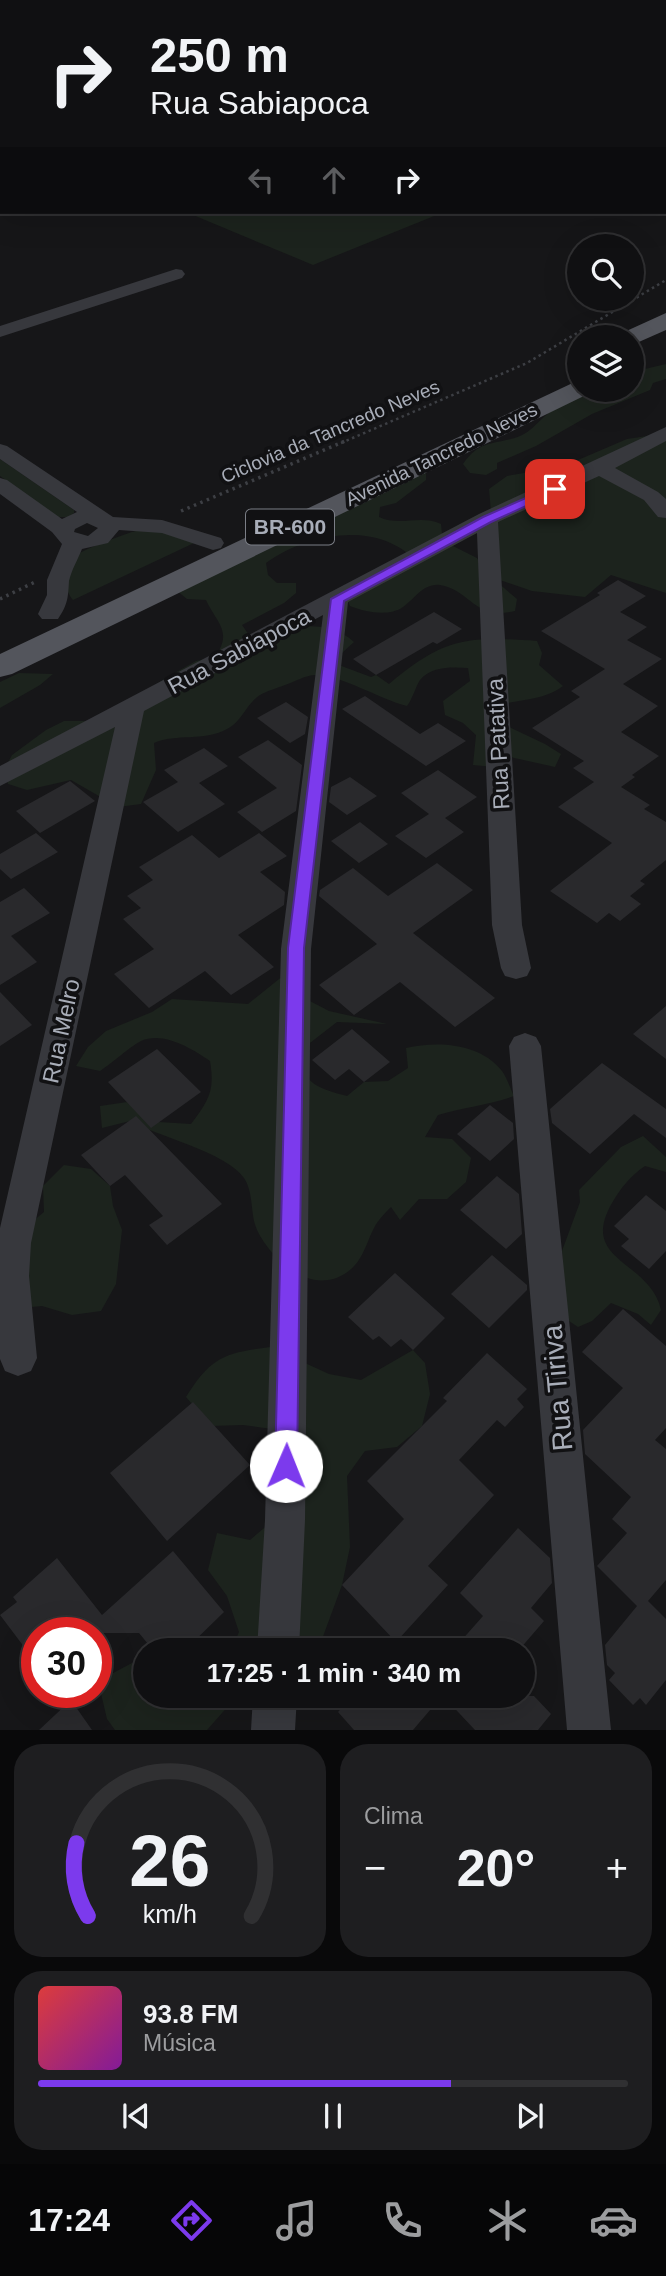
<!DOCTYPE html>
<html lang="pt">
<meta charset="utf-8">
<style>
:root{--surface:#101012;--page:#1e1e20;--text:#f1f3f6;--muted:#9c9d9f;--line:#303032;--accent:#7c3aed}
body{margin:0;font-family:Helvetica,sans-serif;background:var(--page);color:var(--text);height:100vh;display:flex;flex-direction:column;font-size:26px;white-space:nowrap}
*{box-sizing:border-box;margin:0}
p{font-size:23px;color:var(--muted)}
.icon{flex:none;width:38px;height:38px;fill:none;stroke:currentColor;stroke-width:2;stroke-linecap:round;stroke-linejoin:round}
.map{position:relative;height:1730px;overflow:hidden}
.drawer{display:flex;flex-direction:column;gap:14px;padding:14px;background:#09090a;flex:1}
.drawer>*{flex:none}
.hud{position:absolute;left:0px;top:0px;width:667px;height:214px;box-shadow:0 7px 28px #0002,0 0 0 2px var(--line);background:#101012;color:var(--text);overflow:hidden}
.fabs{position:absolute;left:567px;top:234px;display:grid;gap:14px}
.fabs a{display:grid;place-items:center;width:77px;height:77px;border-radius:50%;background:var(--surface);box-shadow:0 7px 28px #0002,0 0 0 2px var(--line);font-size:35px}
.speed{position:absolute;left:21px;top:1617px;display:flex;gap:14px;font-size:35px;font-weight:700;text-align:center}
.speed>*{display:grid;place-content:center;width:91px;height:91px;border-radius:50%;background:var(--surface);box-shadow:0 7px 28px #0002,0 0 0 2px var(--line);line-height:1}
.speed .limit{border:10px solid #d22;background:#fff;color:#111}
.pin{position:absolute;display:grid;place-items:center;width:60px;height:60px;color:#fff;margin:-30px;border-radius:14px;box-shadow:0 4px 10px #0006}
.me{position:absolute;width:77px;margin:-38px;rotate:1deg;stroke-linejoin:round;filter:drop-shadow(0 0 5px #0008)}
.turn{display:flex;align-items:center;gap:24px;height:147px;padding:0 35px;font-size:32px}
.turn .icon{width:91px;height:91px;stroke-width:2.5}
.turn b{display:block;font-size:49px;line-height:60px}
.lanes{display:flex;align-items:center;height:66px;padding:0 35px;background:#0003;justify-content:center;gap:35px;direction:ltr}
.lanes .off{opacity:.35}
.big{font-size:52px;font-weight:800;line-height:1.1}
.drawer .card{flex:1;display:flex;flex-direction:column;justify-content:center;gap:10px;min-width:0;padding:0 24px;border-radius:28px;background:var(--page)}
.drawer .dial{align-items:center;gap:0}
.dial svg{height:182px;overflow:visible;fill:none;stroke:var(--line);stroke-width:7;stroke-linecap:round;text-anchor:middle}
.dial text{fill:var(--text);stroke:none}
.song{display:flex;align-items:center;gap:21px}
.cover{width:84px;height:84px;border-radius:10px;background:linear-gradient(135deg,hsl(0 70% 55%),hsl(290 70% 35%))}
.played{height:7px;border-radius:4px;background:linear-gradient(90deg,var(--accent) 70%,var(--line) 70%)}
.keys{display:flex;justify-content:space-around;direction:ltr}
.heat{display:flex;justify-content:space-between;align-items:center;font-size:38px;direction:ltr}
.drawer .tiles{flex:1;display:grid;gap:14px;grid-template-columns:1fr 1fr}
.card:last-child{grid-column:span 2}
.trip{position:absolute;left:133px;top:1638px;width:402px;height:70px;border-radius:35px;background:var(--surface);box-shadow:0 7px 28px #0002,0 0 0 2px var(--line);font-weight:800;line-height:70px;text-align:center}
.tab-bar{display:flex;height:112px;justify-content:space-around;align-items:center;background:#060607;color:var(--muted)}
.tab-bar .icon{width:49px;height:49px}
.tab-bar .current{color:var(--accent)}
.tab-bar b{font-size:32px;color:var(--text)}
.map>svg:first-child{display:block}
.green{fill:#1c231d}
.building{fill:#29292c}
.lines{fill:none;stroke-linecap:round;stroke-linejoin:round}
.path-far1{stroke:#3d3f44;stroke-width:2.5;stroke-dasharray:2.5 3.5;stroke-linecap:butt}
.path{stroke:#3d3f44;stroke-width:3.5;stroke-dasharray:2.5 4.5;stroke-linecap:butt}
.minor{fill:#37383d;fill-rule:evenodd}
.primary{fill:#53555c;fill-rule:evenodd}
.route{fill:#7c3aed;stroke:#51269a;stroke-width:2}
.labels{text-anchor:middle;stroke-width:7;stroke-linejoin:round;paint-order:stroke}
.far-street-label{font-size:19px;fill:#a8adb8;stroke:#111113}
.shield{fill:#111113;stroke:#7b7e86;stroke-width:2}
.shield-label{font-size:21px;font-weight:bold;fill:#a8adb8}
.street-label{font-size:23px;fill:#a8adb8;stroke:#111113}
.near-street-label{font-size:28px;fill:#a8adb8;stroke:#111113}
</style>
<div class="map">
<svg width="666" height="1730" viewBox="0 0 666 1730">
<rect width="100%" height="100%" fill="#161618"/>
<!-- green -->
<path class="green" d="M186,212H444L313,265Z
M666,364V379L653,383L650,390L592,414L536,446L497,463V469L486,475L470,473L463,464C481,438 495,446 520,436C530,432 537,423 545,416C575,391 595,390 632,390V372Z
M654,435H666V593L611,575L585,597L532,591L497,579L489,489L507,476L564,466L627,439Z
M0,459L74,510V513L68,517H58L0,476Z
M426,471V480L396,503L380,507L379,517C400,527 420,514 441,524L442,534L449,544L477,558L491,577L517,599L515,611C474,621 471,590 440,585C423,583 415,599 403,607C389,617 365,612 350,606L345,595L416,561C377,520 308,533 266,563L268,575L277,583H296V593L284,603L242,625L249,635C286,630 324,615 354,642L342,653L336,664L371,677L376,675L389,684C444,638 466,636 537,641L542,653L539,665L563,686C542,702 518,698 495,707L494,720L545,744L561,754L555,767L510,757L495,767L473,765L476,735L463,723L445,715L443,701L470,681L468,668C453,667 431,666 420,680C415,688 413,698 407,706C379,699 342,675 315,675C306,675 294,682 285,685C277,688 267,691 260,695C245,705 243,721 227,729C203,742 177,733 154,743L156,770L141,804L118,807L71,780L27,790L8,784L4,770L12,755L46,730L64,721H105L164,679L196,661L215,657C233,631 217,624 206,600L187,599L176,590Z
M136,531H160L194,543L73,600C62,588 64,565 78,554C83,550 129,532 136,531Z
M19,673L53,674L40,685L0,708V682Z
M284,975L308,1000L329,1011L387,1024L337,1022L297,1053C304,1084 317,1088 347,1096L364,1082L388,1081L408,1068L406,1048C438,1041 480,1043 502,1071C507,1078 510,1088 514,1096C489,1105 464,1107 438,1115L425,1137L452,1139L471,1158L466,1182L447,1199H419L400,1220L391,1207C385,1213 378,1220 374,1228C366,1243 363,1262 346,1273C311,1296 272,1261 257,1230C250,1214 254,1193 244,1178C226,1152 159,1137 130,1121L102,1128L100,1106L127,1102L159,1122L191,1124C209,1100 215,1091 210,1061C192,1049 164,1031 141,1041C132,1045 111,1064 100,1071L76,1066L88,1047L106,1031L152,1012L172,999L248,1004Z
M643,1136L666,1157V1172L645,1166C630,1176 621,1188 612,1203C578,1262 650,1260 661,1310L651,1325L638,1314L611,1303L592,1321L578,1327L566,1319L562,1251L580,1202L579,1190L621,1147Z
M64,1165L91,1169L110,1186L113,1206L122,1230L116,1284L101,1311L72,1315L42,1306L9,1309L21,1231L44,1212L43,1186Z
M270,1347L329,1374L361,1380L413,1350L425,1363L430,1394L422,1426L397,1447L365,1451L347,1476L350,1547L342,1585L318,1650H231L239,1632L227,1596L208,1570L217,1533L250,1540L276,1518L272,1429L243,1425L211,1426L186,1397C211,1357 224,1353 270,1347Z
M132,1663L145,1665V1696H237L207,1730H115L107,1719L98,1681Z"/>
<!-- building -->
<path class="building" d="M618,580L646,596L620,612L647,627L627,640L662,659L623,684L658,706L621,732L659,756L632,775L635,777L621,787L650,805L644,809L666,822V860L640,881L645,884L630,896L641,904L620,921L609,913L597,923L550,891L612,843L558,807L594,782L573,768L584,761L532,728L580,697L571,691L605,669L541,631L600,595L597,593Z
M434,612L462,629L437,644L433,642L376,675L353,659Z
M365,696L420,734L438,723L466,741L426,766L342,709Z
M286,702L308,717L305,734L290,743L257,718Z
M268,740L302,765L296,811L262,832L237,812L277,788L238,757Z
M204,748L228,766L199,783L225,804L178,832L143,802L178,782L164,770Z
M438,770L477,797L445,818L464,832L426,858L395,836L429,814L401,793Z
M350,777L377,796L347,815L329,802L331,787Z
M70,781L95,801L40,833L16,811Z
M360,822L388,844L359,863L331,841Z
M36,833L58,852L11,879L0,869V854Z
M259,833L287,856L260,872L285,892L284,905L238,935L274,967L231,995L205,971L149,1008L114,974L154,949L123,919L141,908L127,896L153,880L139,867L192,835L219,858Z
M437,863L473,890L413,933L495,998L455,1027L400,982L354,1015L319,985L377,944L319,896L320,890L353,868L388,896Z
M24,888L50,913L11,936L37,962L0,985V902Z
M0,992L32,1025L0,1046Z
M666,1006V1059L633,1034Z
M352,1029L390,1062L364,1082L349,1069L335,1080L312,1060Z
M157,1049L201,1092L151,1128L108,1082Z
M602,1063L666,1109V1138L634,1114L590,1154L552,1123L550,1109Z
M490,1105L513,1123L514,1139L490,1161L457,1134Z
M136,1116L222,1204L167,1245L149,1225L163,1216L125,1175L110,1186L81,1155Z
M497,1176L519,1194L522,1234L506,1249L460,1210Z
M646,1195L666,1211V1251L649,1269L621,1246L629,1239L614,1226Z
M492,1255L527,1285V1290L489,1328L451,1294Z
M395,1273L445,1318L413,1350L401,1339L391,1347L379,1336L373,1340L348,1317Z
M623,1309L666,1346V1428L655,1440L666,1449V1580L648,1601L666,1619V1680L646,1705L640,1698L633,1705L609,1680L615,1673L607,1665L605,1645L637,1606L597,1566L627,1533L612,1519L631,1497L585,1454L583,1430L623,1388L582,1352Z
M487,1353L527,1389L517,1399L524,1407L505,1427L497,1420L459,1460L494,1495L428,1566L448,1585L396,1642L342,1585L404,1519L367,1481L447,1401L443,1398Z
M193,1402L250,1465L167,1541L110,1473Z
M518,1528L550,1558L552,1583L531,1608L544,1621L519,1650H453L483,1616L460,1593Z
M173,1551L224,1612L185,1650H153L139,1633H37V1664L0,1615L17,1602L13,1597L57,1558L102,1615Z
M353,1696H442L413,1730H354L338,1712Z
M443,1696H534L551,1714L538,1730H475Z
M71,1700L92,1730H39Z"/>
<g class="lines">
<!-- path-far1 -->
<path class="path-far1" d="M341,443L527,363L666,280"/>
<!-- path -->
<path class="path" d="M181,511L345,441
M0,599L35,582"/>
<!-- minor -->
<path class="minor" d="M175,0H187L174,2Z
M398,0H413L397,2Z
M0,52H2V60H0Z
M176,269L182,270L185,274L182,278L0,337V326Z
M666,427V441L615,468L658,492L666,499V518L658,517L644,500L599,476L498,522L522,925L531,968L527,976L516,979L505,976L501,968L492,925L477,533L348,602L311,949L305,1520L299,1650H257L265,1520L281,949L323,615L144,711L31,1243L29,1276L37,1358L31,1371L18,1376L5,1371L0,1359V1228L115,727L0,786V766L479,514Z
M0,444L7,446L113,517L162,520L221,538L224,543L221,548L213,550L162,533L119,530L108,543L82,549C78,559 71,571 69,581C68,598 68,604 58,619H42L38,614L47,595V580L62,544L52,532L0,494V478L7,480L62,519L77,512L0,459ZM87,523L98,528L88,536L74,532L75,529Z
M525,1033L536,1037L541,1046L611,1730H567L509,1046L514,1037Z
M253,1696H297L295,1730H251Z"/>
<!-- primary -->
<path class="primary" d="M666,313V330L632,345V338H619L622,333Z
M579,380V390H591L588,394L12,674L0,677V654Z"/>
</g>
<!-- route -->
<path class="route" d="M555,485L559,486V491L491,522L344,601L304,948L297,1466L294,1474L286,1477L278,1474L275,1466L288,948L331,599L483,517Z"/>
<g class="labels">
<!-- far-street labels -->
<g class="far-street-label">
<text transform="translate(330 431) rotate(-23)" y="7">Ciclovia da Tancredo Neves</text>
<text transform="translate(441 454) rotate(-26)" y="7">Avenida Tancredo Neves</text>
</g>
<!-- shield labels -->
<rect class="shield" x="246" y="509.5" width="88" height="35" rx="5"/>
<g class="shield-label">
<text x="290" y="534">BR-600</text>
</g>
<!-- street labels -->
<g class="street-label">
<text transform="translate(239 651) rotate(-28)" y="8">Rua Sabiapoca</text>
<text transform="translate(498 744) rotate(-93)" y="8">Rua Patativa</text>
<text transform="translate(61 1031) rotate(-78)" y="8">Rua Melro</text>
</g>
<!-- near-street labels -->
<g class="near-street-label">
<text transform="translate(557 1388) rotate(-95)" y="10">Rua Tiriva</text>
</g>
</g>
</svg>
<div class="fabs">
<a><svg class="icon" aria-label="search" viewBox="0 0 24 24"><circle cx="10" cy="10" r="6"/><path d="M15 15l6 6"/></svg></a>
<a><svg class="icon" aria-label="layers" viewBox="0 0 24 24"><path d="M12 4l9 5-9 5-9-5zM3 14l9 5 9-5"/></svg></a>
</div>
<div class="speed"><div class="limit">30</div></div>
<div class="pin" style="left:555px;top:489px;background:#d93025"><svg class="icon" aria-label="arrive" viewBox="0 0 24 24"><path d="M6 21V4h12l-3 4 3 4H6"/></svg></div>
<svg class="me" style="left:286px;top:1466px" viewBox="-20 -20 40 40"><circle r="19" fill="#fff"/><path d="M0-13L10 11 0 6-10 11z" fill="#7c3aed"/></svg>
<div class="trip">17:25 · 1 min · 340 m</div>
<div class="hud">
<div class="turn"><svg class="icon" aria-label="right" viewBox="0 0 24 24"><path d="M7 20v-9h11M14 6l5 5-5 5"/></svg><div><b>250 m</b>Rua Sabiapoca</div></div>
<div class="lanes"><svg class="icon off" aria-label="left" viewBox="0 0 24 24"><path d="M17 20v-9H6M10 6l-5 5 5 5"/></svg><svg class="icon off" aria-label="ahead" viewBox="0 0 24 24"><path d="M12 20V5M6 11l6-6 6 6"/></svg><svg class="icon" aria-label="right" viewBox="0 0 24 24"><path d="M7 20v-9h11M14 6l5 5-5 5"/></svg></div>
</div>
</div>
<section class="drawer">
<div class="tiles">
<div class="card dial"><svg viewBox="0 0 100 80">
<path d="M14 69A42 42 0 1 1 86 69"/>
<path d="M14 69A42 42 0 0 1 9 37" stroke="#7c3aed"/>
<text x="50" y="56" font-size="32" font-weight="700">26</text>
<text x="50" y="72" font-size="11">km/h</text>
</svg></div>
<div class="card"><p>Clima</p>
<div class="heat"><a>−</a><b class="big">20°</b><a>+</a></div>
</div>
<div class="card">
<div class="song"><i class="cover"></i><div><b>93.8 FM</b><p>Música</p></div></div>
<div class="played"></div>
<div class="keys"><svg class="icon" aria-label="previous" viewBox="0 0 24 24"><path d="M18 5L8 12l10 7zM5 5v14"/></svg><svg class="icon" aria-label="pause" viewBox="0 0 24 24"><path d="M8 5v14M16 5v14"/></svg><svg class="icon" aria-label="next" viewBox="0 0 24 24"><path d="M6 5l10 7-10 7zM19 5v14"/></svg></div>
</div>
</div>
</section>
<nav class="tab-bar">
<b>17:24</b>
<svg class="icon current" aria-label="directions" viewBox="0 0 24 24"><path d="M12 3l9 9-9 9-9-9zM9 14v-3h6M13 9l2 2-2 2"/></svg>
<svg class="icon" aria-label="music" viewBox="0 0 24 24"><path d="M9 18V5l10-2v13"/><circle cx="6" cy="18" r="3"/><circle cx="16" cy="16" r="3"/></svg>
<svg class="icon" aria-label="phone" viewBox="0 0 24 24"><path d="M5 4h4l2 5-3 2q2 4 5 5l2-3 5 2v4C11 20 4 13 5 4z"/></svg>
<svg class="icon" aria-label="climate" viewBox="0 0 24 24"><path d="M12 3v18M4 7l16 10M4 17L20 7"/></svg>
<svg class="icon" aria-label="car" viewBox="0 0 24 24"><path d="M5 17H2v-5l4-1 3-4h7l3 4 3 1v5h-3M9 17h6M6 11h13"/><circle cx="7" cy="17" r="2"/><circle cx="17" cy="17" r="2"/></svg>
</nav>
